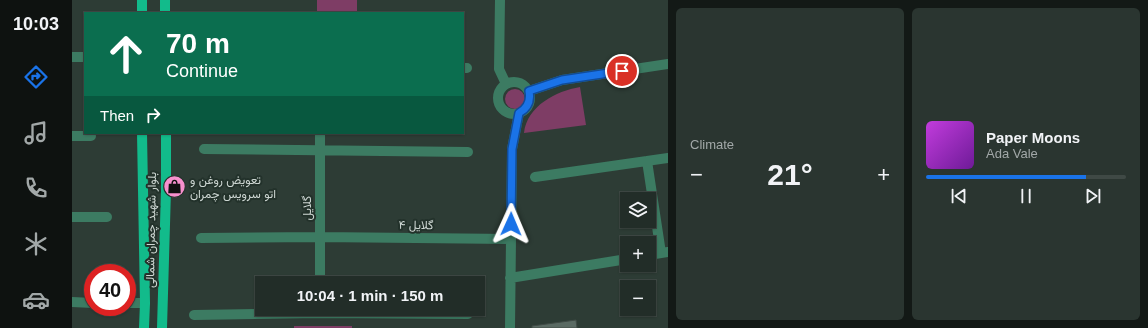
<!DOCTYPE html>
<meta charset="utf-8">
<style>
:root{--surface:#222d28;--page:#2a3530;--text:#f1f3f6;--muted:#a2a8a8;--line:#3f4945;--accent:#1a73e8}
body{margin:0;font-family:Arial,Vazirmatn,sans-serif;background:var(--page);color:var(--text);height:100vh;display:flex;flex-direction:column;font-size:15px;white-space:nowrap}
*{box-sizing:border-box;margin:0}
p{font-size:13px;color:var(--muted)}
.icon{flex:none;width:22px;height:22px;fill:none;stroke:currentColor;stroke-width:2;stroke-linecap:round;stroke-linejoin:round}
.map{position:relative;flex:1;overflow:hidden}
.side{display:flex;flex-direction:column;gap:8px;padding:8px;background:#131916;width:480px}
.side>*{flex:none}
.banner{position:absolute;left:12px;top:12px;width:380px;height:122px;border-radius:0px;box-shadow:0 1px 3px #0004,0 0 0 1px var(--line);background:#0b6e4f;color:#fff;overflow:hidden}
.tools{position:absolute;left:548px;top:192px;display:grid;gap:8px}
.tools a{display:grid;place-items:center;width:36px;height:36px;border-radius:0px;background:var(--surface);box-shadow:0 1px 3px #0004,0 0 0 1px var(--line);font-size:20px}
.speed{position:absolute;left:12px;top:264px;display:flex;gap:8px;font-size:20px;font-weight:700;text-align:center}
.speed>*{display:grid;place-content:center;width:52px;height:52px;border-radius:50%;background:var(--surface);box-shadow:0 1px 3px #0004,0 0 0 1px var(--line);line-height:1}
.speed .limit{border:6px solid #d22;background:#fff;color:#111}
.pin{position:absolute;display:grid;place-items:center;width:34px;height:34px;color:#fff;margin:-17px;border:2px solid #fff;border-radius:50%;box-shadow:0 1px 4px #0007}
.me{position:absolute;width:44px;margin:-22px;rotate:1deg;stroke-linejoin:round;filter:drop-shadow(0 0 3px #0008)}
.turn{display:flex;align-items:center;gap:14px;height:84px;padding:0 16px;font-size:18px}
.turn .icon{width:52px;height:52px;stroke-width:2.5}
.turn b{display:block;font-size:28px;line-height:34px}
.then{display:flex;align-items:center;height:38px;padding:0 16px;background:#0003;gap:8px;font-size:15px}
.big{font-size:30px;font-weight:600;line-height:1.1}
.side .card{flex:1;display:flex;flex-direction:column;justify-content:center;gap:6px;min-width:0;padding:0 14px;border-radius:6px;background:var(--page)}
.song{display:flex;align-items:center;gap:12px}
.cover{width:48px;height:48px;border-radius:6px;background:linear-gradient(135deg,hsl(290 70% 55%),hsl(280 70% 35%))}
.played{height:4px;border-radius:2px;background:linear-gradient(90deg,var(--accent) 80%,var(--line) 80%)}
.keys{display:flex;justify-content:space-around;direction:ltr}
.heat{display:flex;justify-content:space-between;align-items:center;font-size:22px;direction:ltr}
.side .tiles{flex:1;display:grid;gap:8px;grid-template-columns:repeat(2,1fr)}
.trip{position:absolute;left:183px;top:276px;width:230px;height:40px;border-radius:0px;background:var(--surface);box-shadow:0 1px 3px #0004,0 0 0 1px var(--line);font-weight:600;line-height:40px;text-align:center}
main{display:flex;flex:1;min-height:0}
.tab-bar{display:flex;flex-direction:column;width:72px;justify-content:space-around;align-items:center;background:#0e1210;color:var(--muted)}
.tab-bar .icon{width:28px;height:28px}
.tab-bar .on{color:var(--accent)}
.tab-bar b{font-size:18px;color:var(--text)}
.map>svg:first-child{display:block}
.green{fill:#7e3d65}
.building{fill:#5a6a63;stroke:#3f4a45}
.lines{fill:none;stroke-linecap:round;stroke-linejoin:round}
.minor{stroke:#3c7b62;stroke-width:10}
.major{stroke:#12bb8b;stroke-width:10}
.route-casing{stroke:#114b97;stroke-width:10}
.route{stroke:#1a73e8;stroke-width:7}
.labels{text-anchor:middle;stroke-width:4;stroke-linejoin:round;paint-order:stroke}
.poi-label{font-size:12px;fill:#ced7d3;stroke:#23322b;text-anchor:start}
.street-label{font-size:12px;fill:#ced7d3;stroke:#23322b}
</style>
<main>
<nav class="tab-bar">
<b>10:03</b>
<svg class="icon on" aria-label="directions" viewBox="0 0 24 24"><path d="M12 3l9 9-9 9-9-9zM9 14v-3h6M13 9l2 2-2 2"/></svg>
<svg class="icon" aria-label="music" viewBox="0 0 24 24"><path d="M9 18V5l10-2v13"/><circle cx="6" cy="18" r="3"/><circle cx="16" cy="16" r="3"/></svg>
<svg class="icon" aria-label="phone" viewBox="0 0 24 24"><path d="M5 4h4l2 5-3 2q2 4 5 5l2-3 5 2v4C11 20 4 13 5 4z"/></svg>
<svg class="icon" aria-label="climate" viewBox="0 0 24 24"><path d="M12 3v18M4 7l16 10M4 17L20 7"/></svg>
<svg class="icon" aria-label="car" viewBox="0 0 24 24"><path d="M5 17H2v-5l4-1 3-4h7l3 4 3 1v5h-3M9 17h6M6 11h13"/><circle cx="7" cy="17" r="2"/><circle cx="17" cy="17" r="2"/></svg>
</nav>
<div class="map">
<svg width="596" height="328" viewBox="0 0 596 328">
<rect width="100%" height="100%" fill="#2d3c35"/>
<!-- green -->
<path class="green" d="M245,0H285V13H245Z
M508,87L514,125L452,133C455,106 484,91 508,87Z
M433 99a10 10 0 1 1 20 0a10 10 0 1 1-20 0Z
M222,326H280V328H222Z"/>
<!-- building -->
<path class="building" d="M504,320L505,328H460V326Z"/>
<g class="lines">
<!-- minor -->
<path class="minor" d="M428,0L427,69L434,84
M0,57H13
M391,68H395
M426 98a16 16 0 1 1 32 0a16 16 0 1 1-32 0Z
M457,91L490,80L596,64
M0,136H19
M132,149L396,152
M575,161L589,253
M463,177L596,158
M0,217H35
M129,238L248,237L439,239
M577,255L596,252
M438,278L555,259
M248,283V133
M0,302L21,303
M55,303H73
M122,315L247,313L396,314
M438,328L440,149L447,113"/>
<!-- major -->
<path class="major" d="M70,0V13
M93,0V13
M70,133L73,303L72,328
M90,328L94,190V133"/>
</g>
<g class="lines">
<defs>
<path id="route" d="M439,224L440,149L447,113C456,108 459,101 457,91L490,80L550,71"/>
</defs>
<!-- route casing -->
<use href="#route" class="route-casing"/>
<!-- route -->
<use href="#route" class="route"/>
</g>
<!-- icons -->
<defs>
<symbol id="shop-disc" viewBox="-11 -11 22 22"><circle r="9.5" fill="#f790cd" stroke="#23322b"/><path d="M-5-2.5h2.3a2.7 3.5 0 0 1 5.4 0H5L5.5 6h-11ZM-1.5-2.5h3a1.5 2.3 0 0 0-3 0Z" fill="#111"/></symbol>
</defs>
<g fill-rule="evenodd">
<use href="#shop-disc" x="90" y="174" width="25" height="25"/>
</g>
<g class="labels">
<!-- poi labels -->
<g class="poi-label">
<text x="118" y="184">تعویض روغن و<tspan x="118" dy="14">اتو سرویس چمران</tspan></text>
</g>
<!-- street labels -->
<g class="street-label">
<text transform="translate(235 208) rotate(-90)" y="4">گلایل</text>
<text transform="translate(344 225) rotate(1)" y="4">گلایل ۴</text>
<text transform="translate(79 230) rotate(-89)" y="4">بلوار شهید چمران شمالی</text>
</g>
</g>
</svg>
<div class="tools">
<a><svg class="icon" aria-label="layers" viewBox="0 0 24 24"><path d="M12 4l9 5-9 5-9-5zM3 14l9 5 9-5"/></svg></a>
<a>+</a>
<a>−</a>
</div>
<div class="speed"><div class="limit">40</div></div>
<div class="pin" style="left:550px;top:71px;background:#d93025"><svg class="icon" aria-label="arrive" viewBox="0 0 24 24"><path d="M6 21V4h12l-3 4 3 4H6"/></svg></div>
<svg class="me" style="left:439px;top:224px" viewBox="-20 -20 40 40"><path d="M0-17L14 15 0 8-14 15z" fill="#1a73e8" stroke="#fff" stroke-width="4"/></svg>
<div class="trip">10:04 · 1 min · 150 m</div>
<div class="banner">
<div class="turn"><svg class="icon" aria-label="ahead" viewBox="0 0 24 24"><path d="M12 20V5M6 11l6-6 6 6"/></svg><div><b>70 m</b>Continue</div></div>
<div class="then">Then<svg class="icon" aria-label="right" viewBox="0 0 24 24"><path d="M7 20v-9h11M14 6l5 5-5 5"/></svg></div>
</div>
</div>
<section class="side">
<div class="tiles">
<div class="card"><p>Climate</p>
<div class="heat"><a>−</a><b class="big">21°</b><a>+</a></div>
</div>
<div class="card">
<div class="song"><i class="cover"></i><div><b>Paper Moons</b><p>Ada Vale</p></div></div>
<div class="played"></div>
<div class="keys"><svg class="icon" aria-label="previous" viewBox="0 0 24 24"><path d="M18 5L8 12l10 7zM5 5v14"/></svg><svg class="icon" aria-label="pause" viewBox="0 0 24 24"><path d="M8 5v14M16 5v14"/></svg><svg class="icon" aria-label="next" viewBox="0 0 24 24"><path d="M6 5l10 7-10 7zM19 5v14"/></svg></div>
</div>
</div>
</section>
</main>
